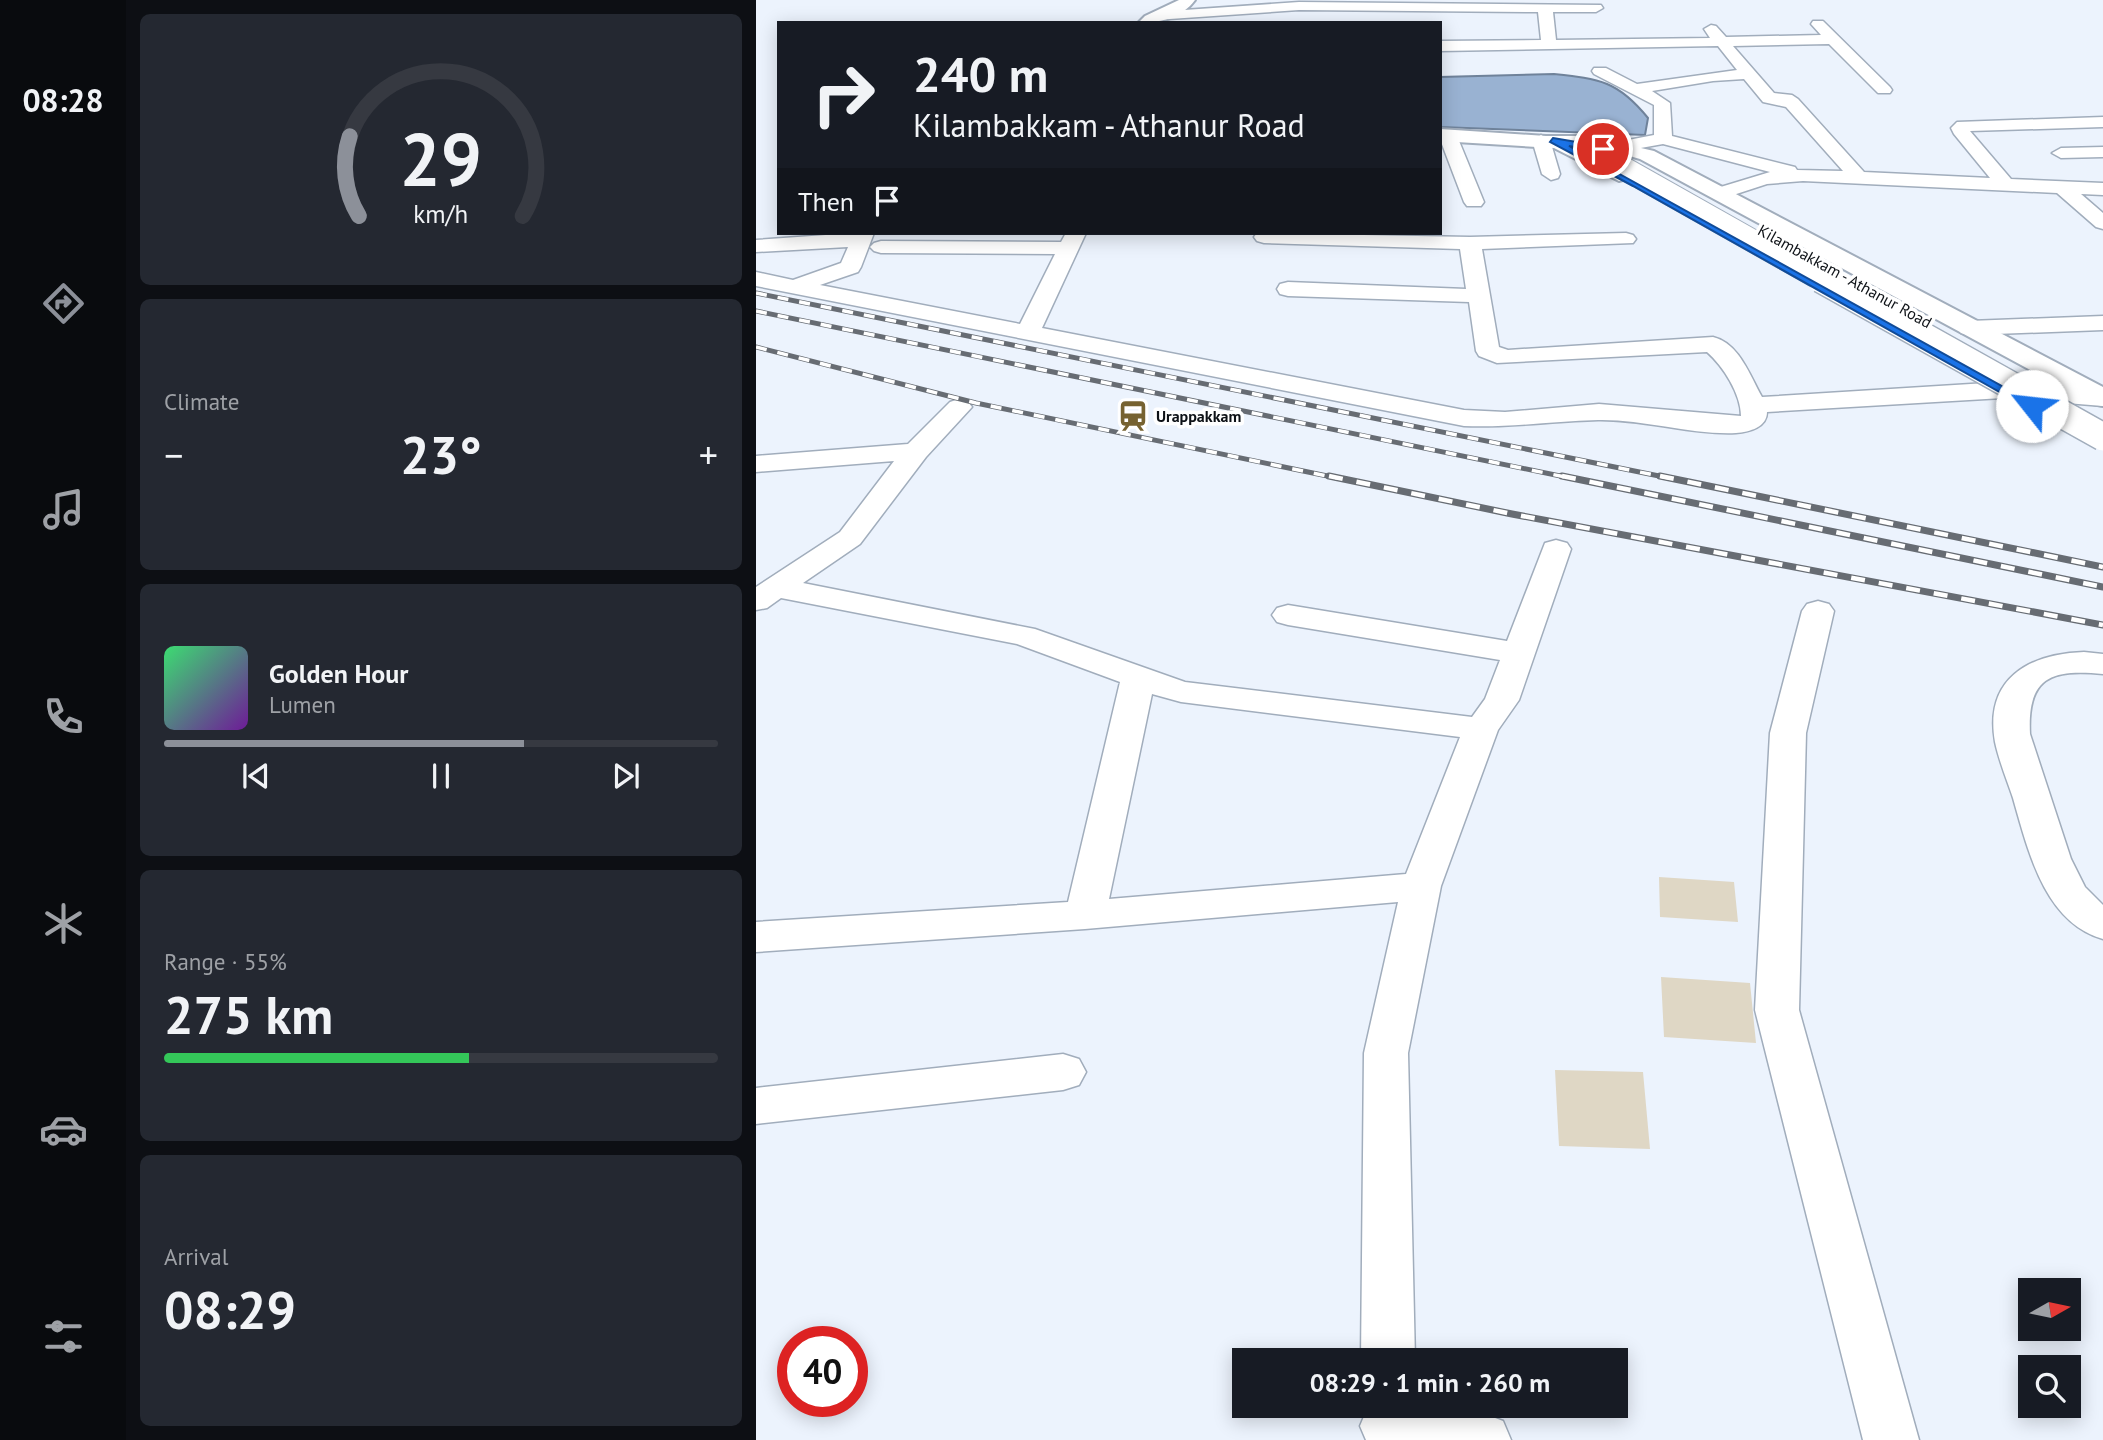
<!DOCTYPE html>
<meta charset="utf-8">
<style>
:root{--surface:#171b24;--page:#242831;--text:#f1f3f6;--muted:#9ea1a6;--line:#363941;--accent:#8c9099}
body{margin:0;font-family:"PT Sans",sans-serif;background:var(--page);color:var(--text);height:100vh;display:flex;flex-direction:column;font-size:26px;white-space:nowrap}
*{box-sizing:border-box;margin:0}
p{font-size:23px;color:var(--muted)}
.icon{flex:none;width:38px;height:38px;fill:none;stroke:currentColor;stroke-width:2;stroke-linecap:round;stroke-linejoin:round}
.map{position:relative;flex:1;overflow:hidden}
.sheet{display:flex;flex-direction:column;gap:14px;padding:14px;background:#0d0f14;width:630px}
.sheet>*{flex:none}
.hud{position:absolute;left:21px;top:21px;width:665px;height:214px;border-radius:0px;box-shadow:0 4px 18px #0003;background:#171b24;color:var(--text);overflow:hidden}
.needle{width:46px;rotate:81deg}
.buttons{position:absolute;left:1262px;top:1278px;display:grid;gap:14px}
.buttons a{display:grid;place-items:center;width:63px;height:63px;border-radius:0px;background:var(--surface);box-shadow:0 4px 18px #0003;font-size:35px}
.speed{position:absolute;left:21px;top:1326px;display:flex;gap:14px;font-size:35px;font-weight:700;text-align:center}
.speed>*{display:grid;place-content:center;width:91px;height:91px;border-radius:50%;background:var(--surface);box-shadow:0 4px 18px #0003;line-height:1}
.speed .limit{border:10px solid #d22;background:#fff;color:#111}
.pin{position:absolute;display:grid;place-items:center;width:60px;height:60px;color:#fff;margin:-30px;border:4px solid #fff;border-radius:50%;box-shadow:0 2px 7px #0007}
.me{position:absolute;width:77px;margin:-38px;rotate:299deg;stroke-linejoin:round;filter:drop-shadow(0 0 5px #0008)}
.turn{display:flex;align-items:center;gap:24px;height:147px;padding:0 21px;font-size:32px}
.turn .icon{width:91px;height:91px;stroke-width:2.5}
.turn b{display:block;font-size:49px;line-height:60px}
.then{display:flex;align-items:center;height:66px;padding:0 21px;background:#0003;gap:14px;font-size:26px}
.big{font-size:52px;font-weight:700;line-height:1.1}
.sheet .tile{flex:1;display:flex;flex-direction:column;justify-content:center;gap:10px;min-width:0;padding:0 24px;border-radius:10px;background:var(--page)}
.sheet .dial{align-items:center;gap:0}
.dial svg{height:182px;overflow:visible;fill:none;stroke:var(--line);stroke-width:7;stroke-linecap:round;text-anchor:middle}
.dial text{fill:var(--text);stroke:none}
.song{display:flex;align-items:center;gap:21px}
.cover{width:84px;height:84px;border-radius:10px;background:linear-gradient(135deg,hsl(140 70% 55%),hsl(280 70% 35%))}
.played{height:7px;border-radius:4px;background:linear-gradient(90deg,var(--accent) 65%,var(--line) 65%)}
.keys{display:flex;justify-content:space-around;direction:ltr}
.heat{display:flex;justify-content:space-between;align-items:center;font-size:38px;direction:ltr}
.charge{height:10px;border-radius:5px;background:linear-gradient(90deg,#34c759 55%,var(--line) 0)}
.trip{position:absolute;left:476px;top:1348px;width:396px;height:70px;border-radius:0px;background:var(--surface);box-shadow:0 4px 18px #0003;font-weight:700;line-height:70px;text-align:center}
main{display:flex;flex:1;min-height:0}
.dock{display:flex;flex-direction:column;width:126px;justify-content:space-around;align-items:center;background:#090b0e;color:var(--muted)}
.dock .icon{width:49px;height:49px}
.dock .current{color:var(--accent)}
.dock b{font-size:32px;color:var(--text)}
.map>svg:first-child{display:block}
.water{fill:#99b2d2;stroke:#6f829a;stroke-width:2}
.building{fill:#dfd7c5}
.lines{fill:none;stroke-linecap:round;stroke-linejoin:round}
.street-casing{stroke:#a1adbc;stroke-width:3}
.secondary-casing{stroke:#a1adbc;stroke-width:4}
.street{fill:#fff;fill-rule:evenodd}
.secondary{fill:#fff;fill-rule:evenodd}
.rail-far1-casing{stroke:#676c73;stroke-width:5}
.rail-casing{stroke:#676c73;stroke-width:7}
.rail-far1{stroke:#fff;stroke-width:3.5;stroke-dasharray:11;stroke-linecap:butt}
.rail{stroke:#fff;stroke-width:4.5;stroke-dasharray:14;stroke-linecap:butt}
.secondary-bridge-far1-casing{stroke:#a1adbc;stroke-width:24;stroke-linecap:butt}
.secondary-bridge-casing{stroke:#a1adbc;stroke-width:30;stroke-linecap:butt}
.secondary-bridge-far1{stroke:#fff;stroke-width:22}
.secondary-bridge{stroke:#fff;stroke-width:27}
.route{fill:#1a73e8;stroke:#114b97;stroke-width:2}
.labels{text-anchor:middle;stroke-width:7;stroke-linejoin:round;paint-order:stroke}
.far-street-label{font-size:16px;fill:#0e1217;stroke:#fff}
.far-poi-label{font-size:16px;font-weight:bold;fill:#0e1217;stroke:#fff;text-anchor:start}
</style>
<main>
<nav class="dock">
<b>08:28</b>
<svg class="icon current" aria-label="directions" viewBox="0 0 24 24"><path d="M12 3l9 9-9 9-9-9zM9 14v-3h6M13 9l2 2-2 2"/></svg>
<svg class="icon" aria-label="music" viewBox="0 0 24 24"><path d="M9 18V5l10-2v13"/><circle cx="6" cy="18" r="3"/><circle cx="16" cy="16" r="3"/></svg>
<svg class="icon" aria-label="phone" viewBox="0 0 24 24"><path d="M5 4h4l2 5-3 2q2 4 5 5l2-3 5 2v4C11 20 4 13 5 4z"/></svg>
<svg class="icon" aria-label="climate" viewBox="0 0 24 24"><path d="M12 3v18M4 7l16 10M4 17L20 7"/></svg>
<svg class="icon" aria-label="car" viewBox="0 0 24 24"><path d="M5 17H2v-5l4-1 3-4h7l3 4 3 1v5h-3M9 17h6M6 11h13"/><circle cx="7" cy="17" r="2"/><circle cx="17" cy="17" r="2"/></svg>
<svg class="icon" aria-label="filters" viewBox="0 0 24 24"><path d="M4 7h16M4 17h16"/><circle cx="9" cy="7" r="2"/><circle cx="15" cy="17" r="2"/></svg>
</nav>
<section class="sheet">
<div class="tile dial"><svg viewBox="0 0 100 80">
<path d="M14 69A42 42 0 1 1 86 69"/>
<path d="M14 69A42 42 0 0 1 10 34" stroke="#8c9099"/>
<text x="50" y="56" font-size="32" font-weight="700">29</text>
<text x="50" y="72" font-size="11">km/h</text>
</svg></div>
<div class="tile"><p>Climate</p>
<div class="heat"><a>−</a><b class="big">23°</b><a>+</a></div>
</div>
<div class="tile">
<div class="song"><i class="cover"></i><div><b>Golden Hour</b><p>Lumen</p></div></div>
<div class="played"></div>
<div class="keys"><svg class="icon" aria-label="previous" viewBox="0 0 24 24"><path d="M18 5L8 12l10 7zM5 5v14"/></svg><svg class="icon" aria-label="pause" viewBox="0 0 24 24"><path d="M8 5v14M16 5v14"/></svg><svg class="icon" aria-label="next" viewBox="0 0 24 24"><path d="M6 5l10 7-10 7zM19 5v14"/></svg></div>
</div>
<div class="tile"><p>Range · 55%</p><b class="big">275 km</b><div class="charge"></div></div>
<div class="tile"><p>Arrival</p><b class="big">08:29</b></div>
</section>
<div class="map">
<svg width="1347" height="1440" viewBox="0 0 1347 1440">
<rect width="100%" height="100%" fill="#ecf3fd"/>
<!-- water -->
<path class="water" d="M798,74C844,79 862,81 892,118L889,135L684,127V77Z"/>
<!-- building -->
<path class="building" d="M903,877L978,882L982,922L904,917Z
M905,977L994,983L1000,1043L908,1037Z
M799,1070L887,1072L894,1149L803,1146Z"/>
<g class="lines">
<defs>
<path id="street" d="M543,2L845,5L847,8L840,12H797L800,40L954,38L948,29L955,25L960,26L970,37L1065,35L1055,24L1057,21H1067L1134,87L1136,90L1134,93H1122L1073,44L977,46L1018,93L1036,95L1042,99L1108,172L1234,178L1198,134L1195,128L1201,122L1347,117V127L1214,131L1255,179L1347,183V195L1325,194L1347,213V229L1340,227L1301,193L1047,181L1011,184L965,199L958,197L955,193L958,189L1014,172L907,144L868,151L862,150L859,146L862,142L898,135V105L838,74L836,71L838,68H850L881,84L981,70L962,46L684,51V41L785,40L782,12L543,10L399,20L392,16L399,12ZM988,79L1007,102L1030,107L1087,171L1041,170L1039,167L916,136L914,103L896,91L957,81Z
M692,131L701,136L728,202L725,206H711L708,202L684,139L686,132Z
M785,135L794,140L804,174L802,178L795,180L786,174L776,140Z
M1347,147V157L1305,158L1296,153L1305,148Z
M98,233H118L105,267L102,272L64,285L264,324L299,254L125,253L118,251L114,247L118,243L125,241L305,242L310,233H330L286,328L708,410L749,412L843,404L985,416C985,394 967,366 951,352L741,363L723,356L720,351L713,302L532,296L524,294L521,289L524,284L532,282L710,289L704,249L508,243L501,241L498,237L501,233L714,237L870,233L877,235L880,239L877,243L726,249L743,347L752,350L957,337C983,343 994,376 1006,397L1247,382L1347,390V406L1247,398L1011,412C1011,427 994,432 980,433C935,435 887,419 842,420C796,421 754,428 708,426L0,286V272L37,280L85,263L92,247L0,252V240Z
M1347,316V330L1213,335L1205,333L1201,328L1205,323L1213,321Z
M203,399L212,402L216,407L170,457L104,544L47,583L279,629L429,682L716,717L729,699L744,660L532,625L521,622L516,615L521,608L532,605L751,641L789,543L800,540L811,543L815,549L763,700L742,730L685,886L652,1053L659,1360H605L608,1053L642,902L329,929L0,952V922L312,902L364,682L261,644L25,598L11,608L0,610V587L84,532L138,461L0,472V456L152,444L194,402ZM396,694L425,702L704,737L650,874L353,899Z
M1062,601L1073,604L1078,611L1050,733L1043,1010L1163,1440H1107L999,1010L1014,733L1046,611L1051,604Z
M1328,652L1347,654V674C1295,669 1271,677 1274,734L1315,859L1329,887L1347,905V939C1288,922 1272,850 1257,798C1251,780 1243,761 1239,742C1228,679 1272,654 1328,652Z
M307,1054L323,1059L330,1072L323,1085L307,1090L0,1124V1088Z
M617,1405C661,1405 705,1404 747,1421L755,1440H610L604,1426L612,1407Z"/>
<path id="secondary" d="M423,0H439C426,18 403,23 382,23L389,16Z
M684,129L790,136H833L898,151L1347,387V406L1337,404L884,159L856,151L829,147L870,171L873,175L870,179L863,181L798,148L684,141Z"/>
</defs>
<!-- street casing -->
<use href="#street" class="street-casing"/>
<!-- secondary casing -->
<use href="#secondary" class="secondary-casing"/>
<!-- street -->
<use href="#street" class="street"/>
<!-- secondary -->
<use href="#secondary" class="secondary"/>
<defs>
<path id="rail-far1" d="M0,293L913,478
M0,311L814,478
M0,347L220,403L581,478"/>
<path id="rail" d="M573,476L756,514L1347,625
M806,476L1347,587
M904,476L1347,567"/>
</defs>
<!-- rail-far1 casing -->
<use href="#rail-far1" class="rail-far1-casing"/>
<!-- rail casing -->
<use href="#rail" class="rail-casing"/>
<!-- rail-far1 -->
<use href="#rail-far1" class="rail-far1"/>
<!-- rail -->
<use href="#rail" class="rail"/>
<defs>
<path id="secondary-bridge-far1" d="M827,145L1068,281"/>
<path id="secondary-bridge" d="M1065,279L1347,437"/>
</defs>
<!-- secondary-bridge-far1 casing -->
<use href="#secondary-bridge-far1" class="secondary-bridge-far1-casing"/>
<!-- secondary-bridge casing -->
<use href="#secondary-bridge" class="secondary-bridge-casing"/>
<!-- secondary-bridge-far1 -->
<use href="#secondary-bridge-far1" class="secondary-bridge-far1"/>
<!-- secondary-bridge -->
<use href="#secondary-bridge" class="secondary-bridge"/>
</g>
<!-- route -->
<path class="route" d="M797,138L850,147L847,152L813,146L1282,406L1272,408L877,186L794,142Z"/>
<!-- icons -->
<defs>
<symbol id="station-bare" viewBox="-9 -9 18 18"><path d="M-3-6H3Q5-6 5-4V2Q5 4 3 4L4.5 6H3L1.5 4h-3L-3 6H-4.5L-3 4Q-5 4-5 2V-4Q-5-6-3-6ZM-3.5-4v3h7v-3ZM-3.5 1v1.5H-2V1ZM2 1v1.5H3.5V1Z" fill="#766231" stroke="#fff" stroke-width="2.5" paint-order="stroke"/></symbol>
</defs>
<g fill-rule="evenodd">
<use href="#station-bare" x="355" y="394" width="44" height="44"/>
</g>
<g class="labels">
<!-- far-street labels -->
<g class="far-street-label">
<text transform="translate(1089 276) rotate(29)" y="6">Kilambakkam - Athanur Road</text>
</g>
<!-- far-poi labels -->
<g class="far-poi-label">
<text x="400" y="422">Urappakkam</text>
</g>
</g>
</svg>
<div class="buttons">
<a><svg class="needle" viewBox="-14 -14 28 28"><path d="M0-13l5 13h-10z" fill="#e53935"/><path d="M0 13l5-13h-10z" fill="#9ea1a6"/></svg></a>
<a><svg class="icon" aria-label="search" viewBox="0 0 24 24"><circle cx="10" cy="10" r="6"/><path d="M15 15l6 6"/></svg></a>
</div>
<div class="speed"><div class="limit">40</div></div>
<div class="pin" style="left:847px;top:149px;background:#d93025"><svg class="icon" aria-label="arrive" viewBox="0 0 24 24"><path d="M6 21V4h12l-3 4 3 4H6"/></svg></div>
<svg class="me" style="left:1276px;top:406px" viewBox="-20 -20 40 40"><circle r="19" fill="#fff"/><path d="M0-13L10 11 0 6-10 11z" fill="#1a73e8"/></svg>
<div class="trip">08:29 · 1 min · 260 m</div>
<div class="hud">
<div class="turn"><svg class="icon" aria-label="right" viewBox="0 0 24 24"><path d="M7 20v-9h11M14 6l5 5-5 5"/></svg><div><b>240 m</b>Kilambakkam - Athanur Road</div></div>
<div class="then">Then<svg class="icon" aria-label="arrive" viewBox="0 0 24 24"><path d="M6 21V4h12l-3 4 3 4H6"/></svg></div>
</div>
</div>
</main>
